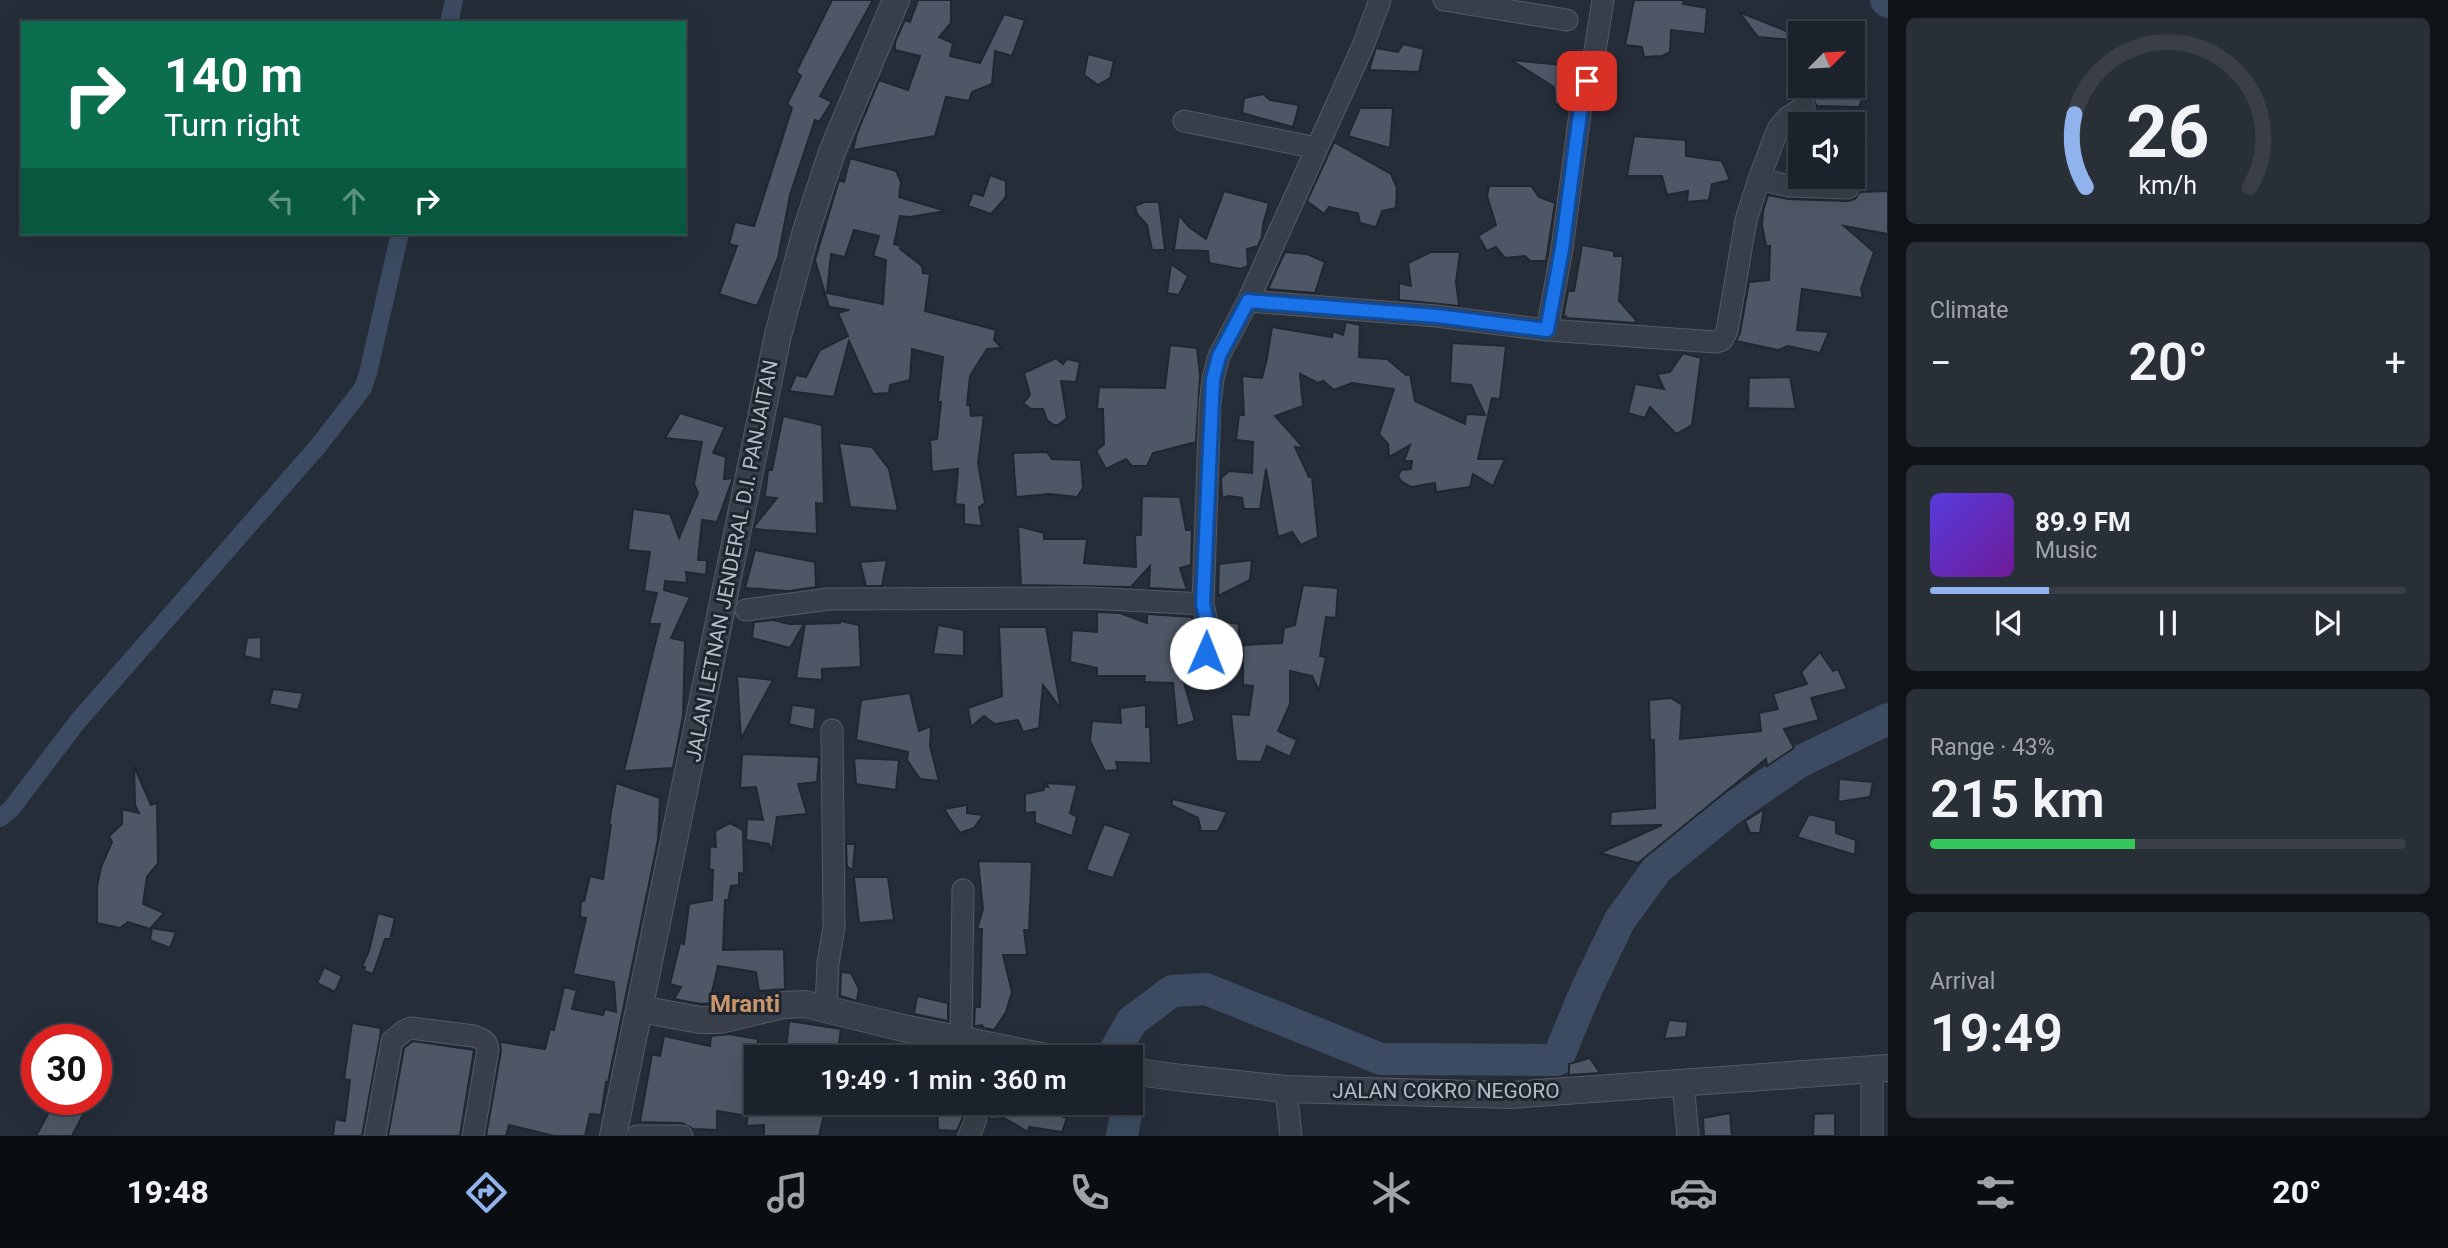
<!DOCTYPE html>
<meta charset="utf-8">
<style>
:root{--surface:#1c222b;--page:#292f37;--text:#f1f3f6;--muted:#a0a4a9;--line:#3a3f47;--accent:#91b3ed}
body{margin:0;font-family:Roboto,sans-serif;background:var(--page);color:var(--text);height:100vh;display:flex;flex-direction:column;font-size:26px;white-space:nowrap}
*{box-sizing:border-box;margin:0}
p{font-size:23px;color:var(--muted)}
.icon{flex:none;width:38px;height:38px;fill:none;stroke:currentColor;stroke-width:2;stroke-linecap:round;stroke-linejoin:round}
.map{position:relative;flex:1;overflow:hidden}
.drawer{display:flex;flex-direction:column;gap:18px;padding:18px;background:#0f1318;width:560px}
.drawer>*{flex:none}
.top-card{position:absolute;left:21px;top:21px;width:665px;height:214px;border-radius:0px;box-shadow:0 7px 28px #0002,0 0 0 2px var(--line);background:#0b6e4f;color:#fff;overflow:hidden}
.needle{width:46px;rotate:66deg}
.tools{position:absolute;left:1788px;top:21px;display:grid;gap:14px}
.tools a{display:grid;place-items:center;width:77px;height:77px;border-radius:0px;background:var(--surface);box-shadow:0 7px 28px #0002,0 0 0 2px var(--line);font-size:35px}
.speed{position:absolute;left:21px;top:1024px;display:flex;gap:14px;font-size:35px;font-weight:700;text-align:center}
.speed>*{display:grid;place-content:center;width:91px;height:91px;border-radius:50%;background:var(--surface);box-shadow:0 7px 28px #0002,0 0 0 2px var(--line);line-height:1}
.speed .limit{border:10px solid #d22;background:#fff;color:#111}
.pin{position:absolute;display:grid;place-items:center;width:60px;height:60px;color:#fff;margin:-30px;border-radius:14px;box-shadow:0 4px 10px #0006}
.me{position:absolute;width:77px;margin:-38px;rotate:1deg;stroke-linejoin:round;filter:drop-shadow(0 0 5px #0008)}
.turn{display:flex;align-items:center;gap:24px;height:147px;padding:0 28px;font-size:32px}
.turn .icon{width:91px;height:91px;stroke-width:2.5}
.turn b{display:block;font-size:49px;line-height:60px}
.lanes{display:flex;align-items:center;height:66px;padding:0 28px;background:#0003;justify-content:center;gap:35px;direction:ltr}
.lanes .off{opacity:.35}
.big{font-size:52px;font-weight:600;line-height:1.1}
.drawer .card{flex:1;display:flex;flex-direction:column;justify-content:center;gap:10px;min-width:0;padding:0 24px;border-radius:10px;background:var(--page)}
.drawer .dial{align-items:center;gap:0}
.dial svg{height:182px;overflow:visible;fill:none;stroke:var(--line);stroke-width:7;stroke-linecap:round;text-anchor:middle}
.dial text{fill:var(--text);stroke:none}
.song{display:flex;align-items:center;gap:21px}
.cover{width:84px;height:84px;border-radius:10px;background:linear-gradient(135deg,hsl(250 70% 55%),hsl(280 70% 35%))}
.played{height:7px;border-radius:4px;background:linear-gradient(90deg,var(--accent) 25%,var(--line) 25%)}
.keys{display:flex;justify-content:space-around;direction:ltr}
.heat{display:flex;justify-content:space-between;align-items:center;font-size:38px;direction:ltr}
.charge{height:10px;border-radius:5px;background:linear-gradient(90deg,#34c759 43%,var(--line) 0)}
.trip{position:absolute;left:744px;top:1045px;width:399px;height:70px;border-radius:0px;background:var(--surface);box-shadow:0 7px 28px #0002,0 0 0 2px var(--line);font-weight:600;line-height:70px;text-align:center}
.dock{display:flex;height:112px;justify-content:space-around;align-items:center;background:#0b0e11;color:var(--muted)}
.dock .icon{width:49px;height:49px}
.dock .active{color:var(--accent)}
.dock b{font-size:32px;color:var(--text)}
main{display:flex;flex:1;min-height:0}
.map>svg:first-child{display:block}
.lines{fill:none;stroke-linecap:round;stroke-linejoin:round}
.canal{stroke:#3c4b61;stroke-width:18}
.river{stroke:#3c4b61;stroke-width:32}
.building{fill:#4e5765;stroke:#202731;stroke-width:2;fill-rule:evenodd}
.minor-casing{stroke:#545a65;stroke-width:23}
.tertiary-casing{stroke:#545a65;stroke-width:28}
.minor{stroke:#393f4a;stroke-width:21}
.tertiary{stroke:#393f4a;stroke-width:26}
.route-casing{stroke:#114b97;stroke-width:18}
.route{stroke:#1a73e8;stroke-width:12}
.labels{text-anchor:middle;stroke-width:6;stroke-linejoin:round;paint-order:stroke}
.street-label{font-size:21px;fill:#b4bac6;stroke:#1e252f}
.quarter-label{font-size:24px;font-weight:bold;fill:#c9966b;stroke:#1e252f}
</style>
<main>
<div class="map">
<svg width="1888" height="1136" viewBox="0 0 1888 1136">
<rect width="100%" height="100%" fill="#252d39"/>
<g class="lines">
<!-- canal -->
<path class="canal" d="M449,23L454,0
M0,818L11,809L78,721L319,445L363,388L368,373L400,233"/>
<!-- river -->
<path class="river" d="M1886,0L1888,2
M1113,1057V1054L1132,1021L1172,991L1206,989L1381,1059L1557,1060L1587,988L1620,920L1657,869L1728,811L1799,762L1888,719
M1122,1136L1127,1108L1125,1102"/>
</g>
<!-- building -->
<path class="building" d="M832,0H873L820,96L832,102L819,122L815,120L790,195L778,258L757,306L719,294L737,246L729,244L735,222L754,226L792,108L787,104L801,76L796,72Z
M918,0H951V23L939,37L953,43L950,56L980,63L1004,14L1025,20L1012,56L995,51L992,84L972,92L969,101L946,97L935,136L853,150L857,133L879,80L908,90L920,56L895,50V42L905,20L910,22Z
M1634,0H1684L1683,4L1707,8L1705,34L1671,30L1670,52L1662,56L1644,57L1642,47L1625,45Z
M1739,12L1801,37V41L1758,37Z
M1403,44L1424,49L1419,72L1369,70L1376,48L1398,52Z
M1088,54L1114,61L1110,78L1098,85L1084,75Z
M1511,60L1572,66L1570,82L1573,85L1568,105L1555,104L1554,87Z
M1809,86H1863V96L1859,107L1817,106L1810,95Z
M1263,94L1270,100L1299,105L1293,127L1242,113L1244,98Z
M1360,108H1393L1390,148L1348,136Z
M1634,136L1686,140V156L1722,161L1730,180L1712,184L1709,200L1687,202L1688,191L1667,195L1662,176H1627Z
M1334,142L1391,174L1397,188L1396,208L1382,211L1376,227L1360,223L1358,213L1329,207L1324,214L1307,201Z
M850,158L896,171L901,182L899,197L946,211L910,217L900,216L894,244L901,246L900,249L922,266L923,273L930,274L925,311L996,330L994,340L1002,348L987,349L970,376L967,405H970L971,416L984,415L978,463L985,503L979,507L982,526L964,524V505L955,504L958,469L932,472L930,440L937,439L941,402H938L943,357L912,349L910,380L890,385L889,393L873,394L849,341L834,397L789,391L796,375L806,377L820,350L848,336L838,313L849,310L829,307L815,260L839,180L844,182ZM854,230L879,236L873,256L886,260L883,304L827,293L831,254L845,257Z
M990,175L1006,181V197L991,214L968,206L973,193L983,196Z
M1489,186H1531L1539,197L1555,203L1546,261H1530L1525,256L1505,258L1496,247L1487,251L1478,236L1496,225L1487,196Z
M1224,191L1269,203L1263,225L1262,237L1258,246L1247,249L1248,266L1241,269L1209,263L1208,251L1174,250L1179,215L1189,227L1206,239Z
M1888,191V234L1844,226L1874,252L1861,289L1863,298L1802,289L1797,330L1829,332L1820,353L1788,346L1778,350L1736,341L1740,333L1749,282L1769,280L1770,246H1766L1762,225L1763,211L1768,195L1788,199L1848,201L1855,199L1860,192Z
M1144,202H1159L1165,250H1152L1147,225L1137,214L1135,206Z
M1582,245L1614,251V256H1623L1619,301L1636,320L1635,323L1566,318V316L1563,318L1568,291H1574Z
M1285,252L1307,254L1325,262L1315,293L1268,289Z
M1431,252H1460L1456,282L1459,306L1399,300V283L1411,286L1408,263Z
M1171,264L1188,276L1179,295L1167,293Z
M1346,322L1360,325L1359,357L1387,359L1406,375L1410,374L1415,401L1465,424L1466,414L1485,415L1471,385L1450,383L1452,343L1506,346L1500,399L1492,398L1478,459H1505L1493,486L1473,474L1470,487L1436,492L1435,483L1411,487L1401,481L1398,476L1401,470L1411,469L1412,461H1404L1410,445L1389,457L1388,444L1379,434L1394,389L1352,383L1334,390L1323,381L1318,383L1300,374L1303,406L1275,416L1304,448L1295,447L1309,477H1312L1318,537L1301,545L1292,532L1278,537L1266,469L1260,509H1244L1242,498L1229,496L1222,498L1221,478L1229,471L1252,473L1253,442L1236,440L1239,415H1244L1242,376L1262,378L1267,358L1272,327L1332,337L1333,331L1343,335Z
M1170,345L1197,348L1200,376L1196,442L1153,453L1147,466H1132L1126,459L1106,469L1096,451L1104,444L1103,409H1097L1099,387L1165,388Z
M1683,353L1701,358L1692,425L1676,434L1650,407L1645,418L1628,413L1635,384L1664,389L1657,374L1670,372Z
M1056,358L1063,364L1067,359L1080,362L1076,382L1061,381L1067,418L1058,425H1054L1047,420L1043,409H1031L1023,403L1030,395L1024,373Z
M1790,377L1796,409L1748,408L1749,378Z
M680,413L725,427L713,453L726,457L724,479L733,478L717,522L702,520L698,560H707L706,575L686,572L687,583L665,581L664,590L690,597L671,638L685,641L683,716L673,768L624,771L660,624H649L657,593L644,591L650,552L628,550L633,509L670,514L679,538L698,493L694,484L702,442L665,438Z
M783,416L822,425L824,504L816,503L817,534L754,529L755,525L777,498L765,497L768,470H772Z
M839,443L872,447L889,469L898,511L850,507Z
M1047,452L1052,459L1081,460L1083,488L1077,497L1050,494L1016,497L1013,453Z
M1142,496L1180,497L1186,530H1192L1191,565L1180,568L1187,590L1149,588L1150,566L1131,587L1021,585L1018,526L1044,533V539H1087L1084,563L1136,567L1135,535H1141Z
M755,550L815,562L816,587L789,591L745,588Z
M887,560L882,586H866L860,562Z
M1252,560L1250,580L1218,596L1219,564Z
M1303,585L1338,588L1336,618L1326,617L1320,656L1326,657L1319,691L1312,676L1290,671V704L1278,731L1297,740L1290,757L1267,746L1261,762L1236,761L1231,714L1249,715L1253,686L1243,685V645L1282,643L1284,628L1295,625Z
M1097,612L1120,613L1147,623V614L1192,617L1193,655H1190L1194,670L1180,669L1195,721L1177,726L1173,683L1144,682L1145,676H1097V668L1070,662L1072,630L1097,632Z
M773,620L789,624H804L790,648L752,638L754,622Z
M840,621L859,625L861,667L822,669V680L796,678L805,624L840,623Z
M1220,621L1239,624L1237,655L1219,653Z
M938,625L964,630V656L933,654Z
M999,627H1046L1061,709L1043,685L1039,728L1023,732L1018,720L995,724L984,716L971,727L968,708L1002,696Z
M261,637V660L244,656L247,638Z
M1820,652L1833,671L1838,669L1847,689L1811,698L1819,720L1784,729L1794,748L1767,766L1766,759L1638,863L1600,853L1662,825L1610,826L1611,812L1655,808L1654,740H1650L1649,700L1671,698L1682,705L1680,739L1761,731L1759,713L1778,709L1773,694L1807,684L1801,672Z
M737,676L773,680L741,739Z
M273,689L303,693L298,710L269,704Z
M910,693L919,731L931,726L930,746L939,781L920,779L907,760L908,752L856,740L861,700Z
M792,705L816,708L814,730L789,724Z
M1146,705V727H1150L1151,763L1116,762L1118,770L1105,771L1090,741L1092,721L1121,723L1120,708Z
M742,754L819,757L817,782L798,784L807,814L777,817L772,851L769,844L746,840L747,819L763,820L756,787L740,788Z
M854,758L899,760L896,790L856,784Z
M134,766L151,805L157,803L158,863L147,877L143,904L164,913L150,929L128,922L120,928L97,923V887L101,867L112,842L109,836L122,824V809L139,813L135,805Z
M1839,779L1873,782L1870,797L1838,802Z
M616,783L660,798L658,840L608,1082H606L601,1115L590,1114L585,1136H554L509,1125L506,1136H486L501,1051L500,1042L545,1049L550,1029L554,1030L564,987L577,990L572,1009L603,1015L605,1009L616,1012L614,982L573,974L586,918L580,917L581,901H584L590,876L603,879L611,825L609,824Z
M1046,783L1077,785L1070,813L1077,817L1072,836L1035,823V812L1025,813V794L1044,790V786L1048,787Z
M1173,799L1227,812L1218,831H1201L1198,818L1171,805Z
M967,805V813L983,815L974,828L960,833L944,809Z
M1764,809L1760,833H1750L1745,821Z
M1809,814L1836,821V833L1856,840L1855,855L1797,837Z
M730,823L743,830L744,874L739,873V885L731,886L728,901L725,900L723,950L784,949L785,989L759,991L756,972L718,966L711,996L729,997V1002L701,1004L674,999L681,987L670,984L680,943L684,944L689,904L712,900L713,870L709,869L710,846L716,847L715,831Z
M1104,824L1131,833L1113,878L1086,870Z
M846,844H855L853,870L847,867Z
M978,861L1032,862L1029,930H1024L1027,955H1003L1012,992L1006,1012L994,1030L984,1028L982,1025L974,1026L975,1007H980L982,929H977L983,909Z
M854,877H888L894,920L859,923Z
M378,913L395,918L390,939H385L373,974L364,971L365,967L362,966L369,951Z
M152,928L176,932L170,948L150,940Z
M324,967L342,976L335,992L317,983Z
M841,972L851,973L859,989L857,1001L840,996Z
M917,996L948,1003V1021L914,1014Z
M1669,1020L1688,1022L1686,1037L1664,1039Z
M789,1021L841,1029L837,1057H818L786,1050Z
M352,1023L381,1028L380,1037L362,1136H333L335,1119L345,1121L350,1080L344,1079Z
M729,1034L758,1039L756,1102L789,1105V1102H827L819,1136H764V1125L746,1126L748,1116L717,1111V1130L693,1129L682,1123L640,1122L652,1054L660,1056L664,1036L710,1046L711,1036Z
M413,1041L474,1050L460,1136H388L404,1048Z
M1590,1058L1600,1073L1569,1075V1064Z
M56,1099H62L85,1111L72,1136H36Z
M937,1102H962L963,1117L957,1131L938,1130Z
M988,1102H1055L1053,1113L1067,1118L1062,1132L1029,1127L1028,1132L1004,1118L989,1119Z
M1730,1113L1732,1136H1704L1703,1118Z
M1835,1113V1136H1813L1814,1114Z"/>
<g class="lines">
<defs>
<path id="minor" d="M1444,0L1567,20
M1184,121L1317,148
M1759,179L1789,186L1848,188
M1248,301L1436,316L1547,330L1716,342L1722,340L1727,331L1746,220L1759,179L1778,129L1787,118L1804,107
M1547,330L1562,249L1581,106L1594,57L1603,0
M1203,604L1207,622L1206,653
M746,610L829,599L1087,598L1203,604L1210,404L1213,379L1219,356L1248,301L1363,46L1380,0
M826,1008L828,963L834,927L832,730
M961,1039L963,890
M1872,1070V1136
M1683,1083L1688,1136
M1286,1089L1291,1136
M375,1136L392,1041L404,1031L411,1028L474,1036C482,1039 487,1041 488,1049L473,1136
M637,1136H682
M969,1136L976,1119L975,1102"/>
<path id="tertiary" d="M640,1009L700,1020H720L783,1005L805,1004L903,1028L1046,1057
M1130,1071L1182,1078L1286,1089L1511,1095L1888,1068
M613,1136L778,335L806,231L832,152L896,0"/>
</defs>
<!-- minor casing -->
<use href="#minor" class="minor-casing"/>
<!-- tertiary casing -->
<use href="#tertiary" class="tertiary-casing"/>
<!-- minor -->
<use href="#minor" class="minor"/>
<!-- tertiary -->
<use href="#tertiary" class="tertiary"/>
</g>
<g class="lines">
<defs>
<path id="route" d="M1206,653L1207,622L1203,604L1213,379L1219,356L1248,301L1437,316L1547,330L1562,249L1581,106L1587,81"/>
</defs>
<!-- route casing -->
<use href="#route" class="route-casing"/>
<!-- route -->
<use href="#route" class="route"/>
</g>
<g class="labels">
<!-- street labels -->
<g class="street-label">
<text transform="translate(732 561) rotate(-79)" y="7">JALAN LETNAN JENDERAL D.I. PANJAITAN</text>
<text x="1446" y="1098">JALAN COKRO NEGORO</text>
</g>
<!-- quarter labels -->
<g class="quarter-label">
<text x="745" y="1012">Mranti</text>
</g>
</g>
</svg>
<div class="tools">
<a><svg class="needle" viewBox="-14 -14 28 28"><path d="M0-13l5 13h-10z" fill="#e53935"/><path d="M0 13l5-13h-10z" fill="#a0a4a9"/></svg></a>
<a><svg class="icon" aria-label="sound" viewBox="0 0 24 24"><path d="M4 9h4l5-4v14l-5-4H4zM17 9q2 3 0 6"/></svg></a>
</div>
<div class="speed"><div class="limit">30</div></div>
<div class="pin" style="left:1587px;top:81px;background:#d93025"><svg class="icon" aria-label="arrive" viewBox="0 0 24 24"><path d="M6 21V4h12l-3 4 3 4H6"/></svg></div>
<svg class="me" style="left:1206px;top:653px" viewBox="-20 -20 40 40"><circle r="19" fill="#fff"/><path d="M0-13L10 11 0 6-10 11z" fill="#1a73e8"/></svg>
<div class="trip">19:49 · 1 min · 360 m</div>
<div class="top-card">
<div class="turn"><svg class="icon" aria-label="right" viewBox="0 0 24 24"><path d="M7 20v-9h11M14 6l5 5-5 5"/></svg><div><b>140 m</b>Turn right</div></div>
<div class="lanes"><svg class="icon off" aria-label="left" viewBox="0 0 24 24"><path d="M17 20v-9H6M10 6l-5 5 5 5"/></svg><svg class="icon off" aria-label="ahead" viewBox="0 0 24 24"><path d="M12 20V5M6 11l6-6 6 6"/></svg><svg class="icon" aria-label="right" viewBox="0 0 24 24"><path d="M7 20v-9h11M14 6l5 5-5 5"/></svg></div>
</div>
</div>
<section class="drawer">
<div class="card dial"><svg viewBox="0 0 100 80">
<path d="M14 69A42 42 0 1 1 86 69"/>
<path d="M14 69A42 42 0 0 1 9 37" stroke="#91b3ed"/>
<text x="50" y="56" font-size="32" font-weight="700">26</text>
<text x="50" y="72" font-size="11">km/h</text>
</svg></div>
<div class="card"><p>Climate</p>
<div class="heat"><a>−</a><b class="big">20°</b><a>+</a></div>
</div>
<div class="card">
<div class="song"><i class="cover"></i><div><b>89.9 FM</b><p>Music</p></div></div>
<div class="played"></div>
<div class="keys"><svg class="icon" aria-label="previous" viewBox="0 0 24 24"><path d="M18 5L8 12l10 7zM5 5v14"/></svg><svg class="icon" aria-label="pause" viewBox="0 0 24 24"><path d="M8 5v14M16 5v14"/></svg><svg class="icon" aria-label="next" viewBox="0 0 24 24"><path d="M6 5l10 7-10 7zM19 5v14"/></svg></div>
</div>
<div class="card"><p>Range · 43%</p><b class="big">215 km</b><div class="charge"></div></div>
<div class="card"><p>Arrival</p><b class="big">19:49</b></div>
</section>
</main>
<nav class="dock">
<b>19:48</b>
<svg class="icon active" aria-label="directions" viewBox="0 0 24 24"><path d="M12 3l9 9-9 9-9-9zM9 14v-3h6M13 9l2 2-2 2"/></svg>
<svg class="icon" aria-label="music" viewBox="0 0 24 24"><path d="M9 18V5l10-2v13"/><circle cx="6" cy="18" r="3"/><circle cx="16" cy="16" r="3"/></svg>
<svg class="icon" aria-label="phone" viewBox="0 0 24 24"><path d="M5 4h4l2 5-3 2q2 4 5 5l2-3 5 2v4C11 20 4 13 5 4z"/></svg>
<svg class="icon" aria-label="climate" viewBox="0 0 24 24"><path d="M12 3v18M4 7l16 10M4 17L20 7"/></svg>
<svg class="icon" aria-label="car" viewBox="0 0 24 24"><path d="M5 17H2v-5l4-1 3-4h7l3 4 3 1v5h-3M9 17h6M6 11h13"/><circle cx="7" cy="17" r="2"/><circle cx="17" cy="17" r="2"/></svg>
<svg class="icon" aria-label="filters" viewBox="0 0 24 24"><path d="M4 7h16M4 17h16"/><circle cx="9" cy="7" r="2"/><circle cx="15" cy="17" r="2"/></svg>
<b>20°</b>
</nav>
